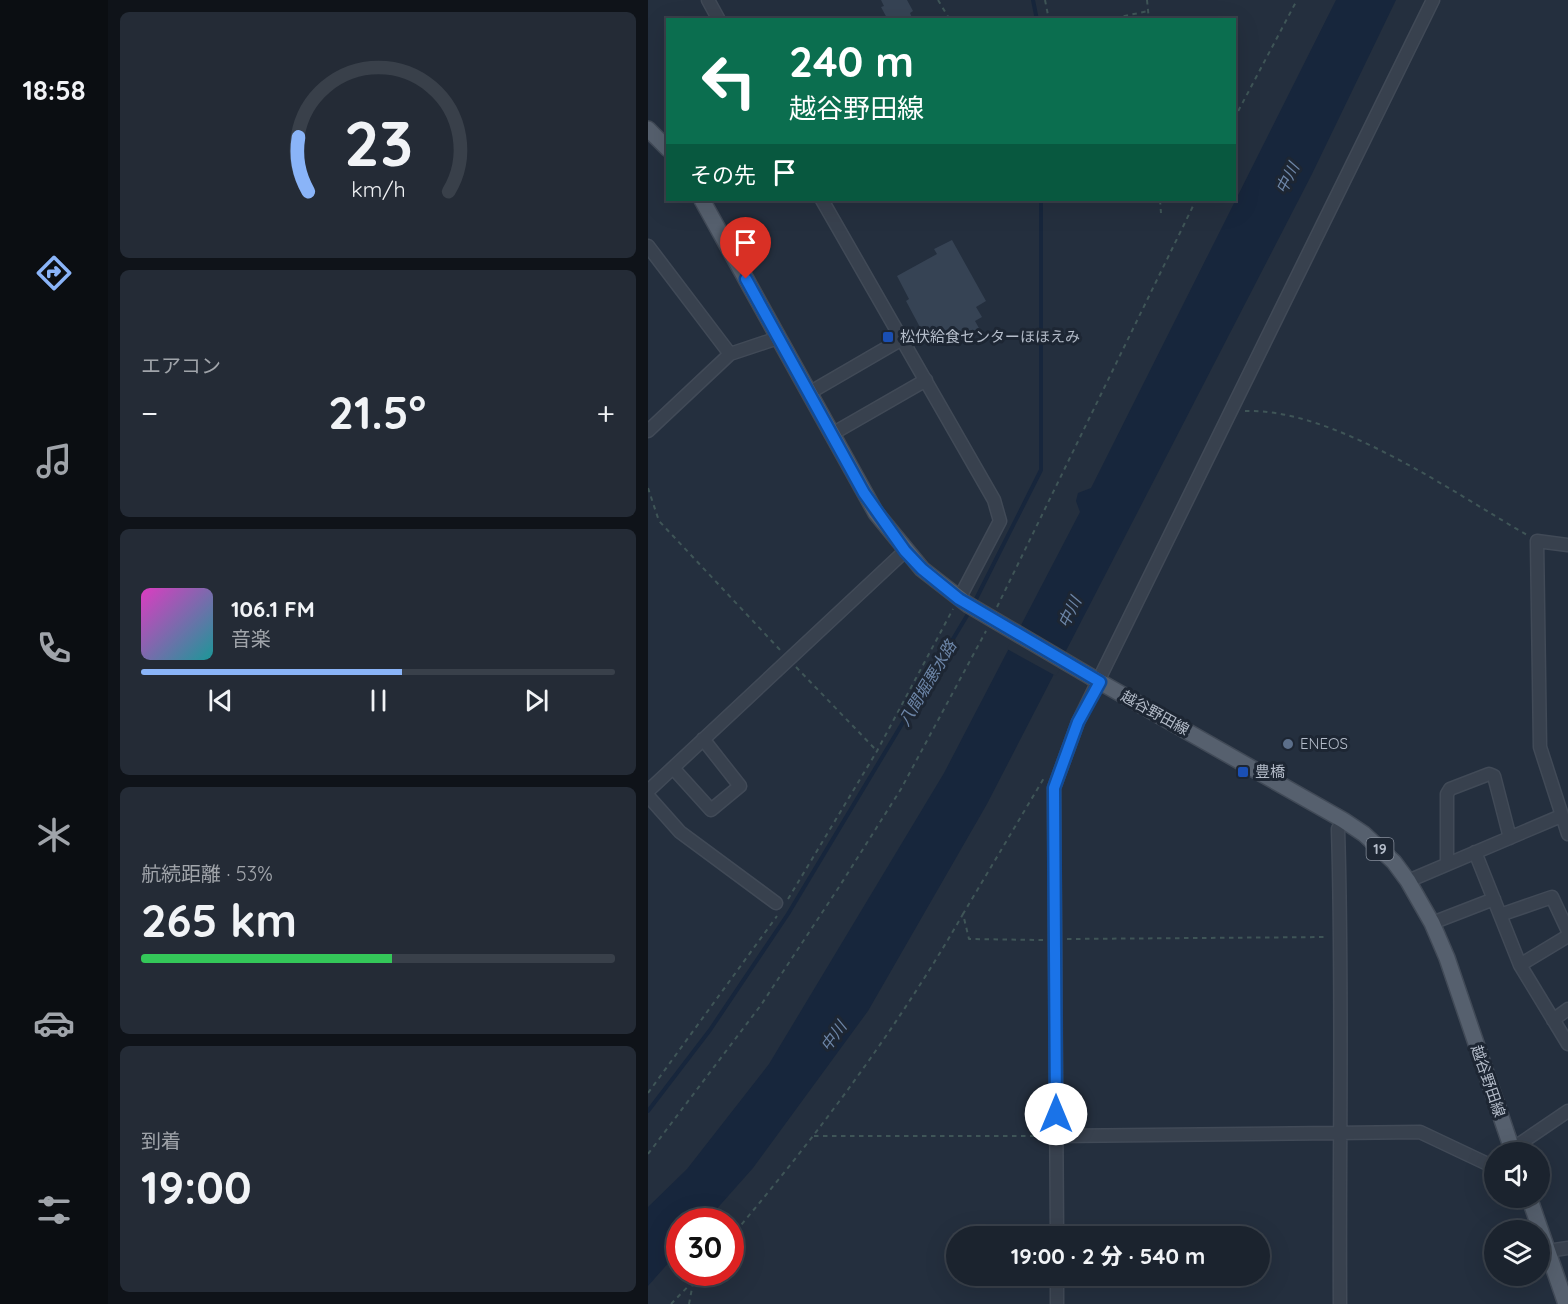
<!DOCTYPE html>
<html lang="ja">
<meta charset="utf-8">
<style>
:root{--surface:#1b232e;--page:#242b36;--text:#f1f3f6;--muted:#a0a4aa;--line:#39404a;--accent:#8ab4f8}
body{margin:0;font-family:Quicksand,"Noto Sans JP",sans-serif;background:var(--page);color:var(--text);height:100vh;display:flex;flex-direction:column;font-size:22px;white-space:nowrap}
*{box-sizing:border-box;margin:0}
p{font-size:20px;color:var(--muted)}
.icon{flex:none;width:33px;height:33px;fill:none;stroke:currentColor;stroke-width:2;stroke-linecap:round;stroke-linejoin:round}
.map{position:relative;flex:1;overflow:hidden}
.sheet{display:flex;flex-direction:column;gap:12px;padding:12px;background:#0f1319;width:540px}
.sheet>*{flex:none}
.top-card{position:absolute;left:18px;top:18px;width:570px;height:183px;border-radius:0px;box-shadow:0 6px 24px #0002,0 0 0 2px var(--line);background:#0b6e4f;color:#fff;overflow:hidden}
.fabs{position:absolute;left:836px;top:1142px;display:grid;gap:12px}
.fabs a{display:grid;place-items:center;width:66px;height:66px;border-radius:50%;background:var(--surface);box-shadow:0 6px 24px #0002,0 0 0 2px var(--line);font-size:30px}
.speed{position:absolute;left:18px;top:1208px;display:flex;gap:12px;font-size:30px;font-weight:700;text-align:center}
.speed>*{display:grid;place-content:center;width:78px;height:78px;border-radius:50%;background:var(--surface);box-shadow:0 6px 24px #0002,0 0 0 2px var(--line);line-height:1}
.speed .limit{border:9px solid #d22;background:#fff;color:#111}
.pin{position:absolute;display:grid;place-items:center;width:51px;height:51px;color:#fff;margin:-62px -26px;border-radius:50% 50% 50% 0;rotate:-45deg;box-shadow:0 0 6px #0007}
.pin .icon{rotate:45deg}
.me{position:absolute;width:66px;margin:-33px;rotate:0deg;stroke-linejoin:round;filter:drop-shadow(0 0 4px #0008)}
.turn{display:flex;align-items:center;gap:21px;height:126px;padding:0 24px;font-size:27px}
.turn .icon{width:78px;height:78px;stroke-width:2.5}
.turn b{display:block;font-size:42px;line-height:51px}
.then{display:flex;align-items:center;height:57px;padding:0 24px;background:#0003;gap:12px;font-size:22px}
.big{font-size:45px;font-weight:800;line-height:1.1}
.sheet .card{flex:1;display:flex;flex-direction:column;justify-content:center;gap:9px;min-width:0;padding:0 21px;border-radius:9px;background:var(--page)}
.sheet .dial{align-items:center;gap:0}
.dial svg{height:156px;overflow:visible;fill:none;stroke:var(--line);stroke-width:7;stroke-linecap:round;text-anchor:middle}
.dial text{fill:var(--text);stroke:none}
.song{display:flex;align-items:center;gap:18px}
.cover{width:72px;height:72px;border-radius:9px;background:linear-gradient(135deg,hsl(310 70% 55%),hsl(180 70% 35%))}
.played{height:6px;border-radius:3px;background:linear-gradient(90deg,var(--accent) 55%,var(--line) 55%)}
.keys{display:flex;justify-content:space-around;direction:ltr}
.heat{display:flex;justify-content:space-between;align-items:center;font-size:33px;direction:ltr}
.charge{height:9px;border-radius:4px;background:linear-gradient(90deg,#34c759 53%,var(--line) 0)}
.trip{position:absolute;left:298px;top:1226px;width:324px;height:60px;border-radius:30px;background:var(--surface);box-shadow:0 6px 24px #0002,0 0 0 2px var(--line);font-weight:800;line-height:60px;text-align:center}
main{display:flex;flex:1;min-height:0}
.tabs{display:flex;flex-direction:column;width:108px;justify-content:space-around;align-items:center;background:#0b0e12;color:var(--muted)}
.tabs .icon{width:42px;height:42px}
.tabs .active{color:var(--accent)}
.tabs b{font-size:27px;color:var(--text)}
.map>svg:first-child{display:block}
.water{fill:#17263c}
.pier{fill:#242f3e}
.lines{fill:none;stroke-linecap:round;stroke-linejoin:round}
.stream{stroke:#17263c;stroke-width:4}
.building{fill:#364354}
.minor-casing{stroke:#414a57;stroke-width:15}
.major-casing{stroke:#414a57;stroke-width:18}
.path{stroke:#3f5557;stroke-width:2;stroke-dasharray:4.5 4.5;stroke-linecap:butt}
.minor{stroke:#38414e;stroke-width:12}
.major{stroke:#56606e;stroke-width:15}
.major-bridge-casing{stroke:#414a57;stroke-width:18;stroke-linecap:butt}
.major-bridge{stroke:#56606e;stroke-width:15}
.route-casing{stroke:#114b97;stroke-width:15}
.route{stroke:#1a73e8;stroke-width:10}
.transit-dot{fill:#1a4fb4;stroke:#1d2633;stroke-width:2}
.service-dot{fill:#5c6f8a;stroke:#1d2633;stroke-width:2}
.labels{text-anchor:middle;stroke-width:6;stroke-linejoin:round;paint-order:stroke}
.shield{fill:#1d2633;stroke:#878f9c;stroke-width:1.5}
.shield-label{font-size:14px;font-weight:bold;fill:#b4bcc9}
.poi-label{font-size:15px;fill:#b4bcc9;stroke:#1d2633;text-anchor:start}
.street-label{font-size:15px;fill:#b4bcc9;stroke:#1d2633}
.water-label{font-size:16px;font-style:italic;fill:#6d86a8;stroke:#1d2633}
</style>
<main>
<nav class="tabs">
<b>18:58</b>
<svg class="icon active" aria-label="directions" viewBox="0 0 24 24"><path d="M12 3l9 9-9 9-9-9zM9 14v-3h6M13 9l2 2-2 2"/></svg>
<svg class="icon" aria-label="music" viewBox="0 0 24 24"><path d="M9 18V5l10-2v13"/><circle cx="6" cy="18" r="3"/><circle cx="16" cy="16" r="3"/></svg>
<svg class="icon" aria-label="phone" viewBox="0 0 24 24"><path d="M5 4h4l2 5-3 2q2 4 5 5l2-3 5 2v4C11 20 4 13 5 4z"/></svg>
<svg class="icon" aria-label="climate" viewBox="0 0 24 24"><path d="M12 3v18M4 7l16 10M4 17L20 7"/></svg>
<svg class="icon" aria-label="car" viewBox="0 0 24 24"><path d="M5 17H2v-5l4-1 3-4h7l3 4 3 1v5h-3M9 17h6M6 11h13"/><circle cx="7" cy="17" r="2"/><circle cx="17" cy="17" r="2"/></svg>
<svg class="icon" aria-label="filters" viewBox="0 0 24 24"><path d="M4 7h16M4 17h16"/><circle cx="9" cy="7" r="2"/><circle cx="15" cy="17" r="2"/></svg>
</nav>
<section class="sheet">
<div class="card dial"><svg viewBox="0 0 100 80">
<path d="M14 69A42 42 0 1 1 86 69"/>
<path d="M14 69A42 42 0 0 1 9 41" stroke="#8ab4f8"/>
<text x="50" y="56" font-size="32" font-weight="700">23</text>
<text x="50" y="72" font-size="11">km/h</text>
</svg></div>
<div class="card"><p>エアコン</p>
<div class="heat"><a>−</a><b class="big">21.5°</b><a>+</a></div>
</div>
<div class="card">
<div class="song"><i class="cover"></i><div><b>106.1 FM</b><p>音楽</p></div></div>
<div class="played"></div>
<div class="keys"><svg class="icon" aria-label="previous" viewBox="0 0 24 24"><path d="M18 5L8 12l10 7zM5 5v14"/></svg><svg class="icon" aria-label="pause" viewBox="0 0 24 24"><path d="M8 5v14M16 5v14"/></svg><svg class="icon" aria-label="next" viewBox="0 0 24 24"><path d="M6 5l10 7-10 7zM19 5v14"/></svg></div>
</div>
<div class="card"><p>航続距離 · 53%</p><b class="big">265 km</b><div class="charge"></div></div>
<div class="card"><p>到着</p><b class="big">19:00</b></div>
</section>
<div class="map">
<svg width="920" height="1304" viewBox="0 0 920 1304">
<rect width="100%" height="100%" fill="#242f3e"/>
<!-- water -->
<path class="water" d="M688,0H748L663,176L339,804L220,1011L105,1168L58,1221H32L31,1251L0,1286V1207L39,1169L121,1064L296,773L432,512L428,501L430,493L443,488Z"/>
<!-- pier -->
<path class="pier" d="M370,627L419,655L408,676L359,649Z"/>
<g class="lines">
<!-- stream -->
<path class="stream" d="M385,0L389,20
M326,603L393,470V200
M0,1111L62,1030L140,914L323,609"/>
</g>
<!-- building -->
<path class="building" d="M233,0H259L265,11L262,13L265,20H240L233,7L236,6Z
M304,240L338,301L328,307L334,317L327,321L332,330L310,342L308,339L299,344L295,338L282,346L258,301L261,299L249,276L289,254L286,249Z"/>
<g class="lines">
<defs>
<path id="minor" d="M60,0L71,20
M174,200L346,500L352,521L311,599
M0,246L82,354
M161,393L254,339
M0,431L82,354L130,338
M184,434L278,380
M920,545L889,541L892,747L920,834
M25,768L63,810L92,786L55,739
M0,791L257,551
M0,796L32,832L128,903
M827,852L872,965L920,1044
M799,864V794L802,789L841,774L846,776L862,838
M760,881L913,816
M852,915L904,897L920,931
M784,923L846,899
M872,965L920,936
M905,1020L920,1009
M408,1136L772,1132L846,1167
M864,1149L920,1111
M409,1236L406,788L430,722L785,0
M900,1251L920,1248
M409,1275V1304
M692,1304C691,1146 695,987 690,829L695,820"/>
<path id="major" d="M0,129L20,149
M54,200L228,513L274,569L319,604
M445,678L695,820L716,834L746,862L760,881L784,923L799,958L865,1152
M881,1197L918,1304"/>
</defs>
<!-- minor casing -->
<use href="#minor" class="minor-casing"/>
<!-- major casing -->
<use href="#major" class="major-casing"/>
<!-- path -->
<path class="path" d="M290,0L302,20
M397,0L401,20
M499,0L501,20
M458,20L500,11
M586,119L649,0
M512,200L513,213
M597,411C685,408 803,491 879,535
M0,488L11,521L134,652
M349,607L548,200
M148,667L229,751
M140,899L229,751L305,609
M419,939L680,937
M395,940L321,939L315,914L396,778
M0,1093L129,916
M166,1136H397
M0,1154L113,1005L191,887L253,789L338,631
M82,1238C168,1137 249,1029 315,914
M23,1304L54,1272
M41,1304L45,1283"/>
<!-- minor -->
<use href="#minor" class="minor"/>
<!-- major -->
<use href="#major" class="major"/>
<defs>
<path id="major-bridge" d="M319,604L445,678"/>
</defs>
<!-- major-bridge casing -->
<use href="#major-bridge" class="major-bridge-casing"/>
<!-- major-bridge -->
<use href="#major-bridge" class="major-bridge"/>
</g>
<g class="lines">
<defs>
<path id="route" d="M98,279L216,493L257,551L274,569L311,599L452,682L430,722L406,788L408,1114"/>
</defs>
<!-- route casing -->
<use href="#route" class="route-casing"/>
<!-- route -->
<use href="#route" class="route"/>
</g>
<!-- markers -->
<g class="transit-dot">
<rect x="234" y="331" width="12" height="12" rx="3"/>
<rect x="589" y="766" width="12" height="12" rx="3"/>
</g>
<circle class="service-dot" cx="640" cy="744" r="6"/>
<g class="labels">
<!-- shield labels -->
<rect class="shield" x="718.5" y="838" width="27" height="22" rx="4.5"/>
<g class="shield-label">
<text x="732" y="854">19</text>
</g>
<!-- poi labels -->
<g class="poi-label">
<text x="252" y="342">松伏給食センターほほえみ</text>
<text x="652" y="749">ENEOS</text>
<text x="607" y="777">豊橋</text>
</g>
<!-- street labels -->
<g class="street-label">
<text transform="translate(507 713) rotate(29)" y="5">越谷野田線</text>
<text transform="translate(840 1081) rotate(71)" y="5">越谷野田線</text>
</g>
<!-- water labels -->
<g class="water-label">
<text transform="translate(639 178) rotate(-63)" y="6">中川</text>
<text transform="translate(421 612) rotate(-64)" y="6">中川</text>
<text transform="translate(279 683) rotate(-59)" y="6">八間堀悪水路</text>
<text transform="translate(185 1036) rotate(-54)" y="6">中川</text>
</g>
</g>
</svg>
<div class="fabs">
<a><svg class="icon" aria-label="sound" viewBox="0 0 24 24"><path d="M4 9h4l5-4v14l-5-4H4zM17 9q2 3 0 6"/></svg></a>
<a><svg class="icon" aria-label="layers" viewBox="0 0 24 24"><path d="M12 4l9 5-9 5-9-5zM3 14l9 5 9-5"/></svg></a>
</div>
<div class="speed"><div class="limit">30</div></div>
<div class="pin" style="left:98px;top:279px;background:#d93025"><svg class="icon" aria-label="arrive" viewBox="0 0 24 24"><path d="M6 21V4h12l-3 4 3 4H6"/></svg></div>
<svg class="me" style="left:408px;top:1114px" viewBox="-20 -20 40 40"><circle r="19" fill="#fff"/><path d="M0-13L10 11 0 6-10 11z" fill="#1a73e8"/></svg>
<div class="trip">19:00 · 2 分 · 540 m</div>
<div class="top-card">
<div class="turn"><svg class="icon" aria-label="left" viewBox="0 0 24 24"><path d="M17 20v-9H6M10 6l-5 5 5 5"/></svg><div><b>240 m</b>越谷野田線</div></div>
<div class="then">その先<svg class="icon" aria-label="arrive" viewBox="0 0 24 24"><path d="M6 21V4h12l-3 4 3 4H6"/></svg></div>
</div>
</div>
</main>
